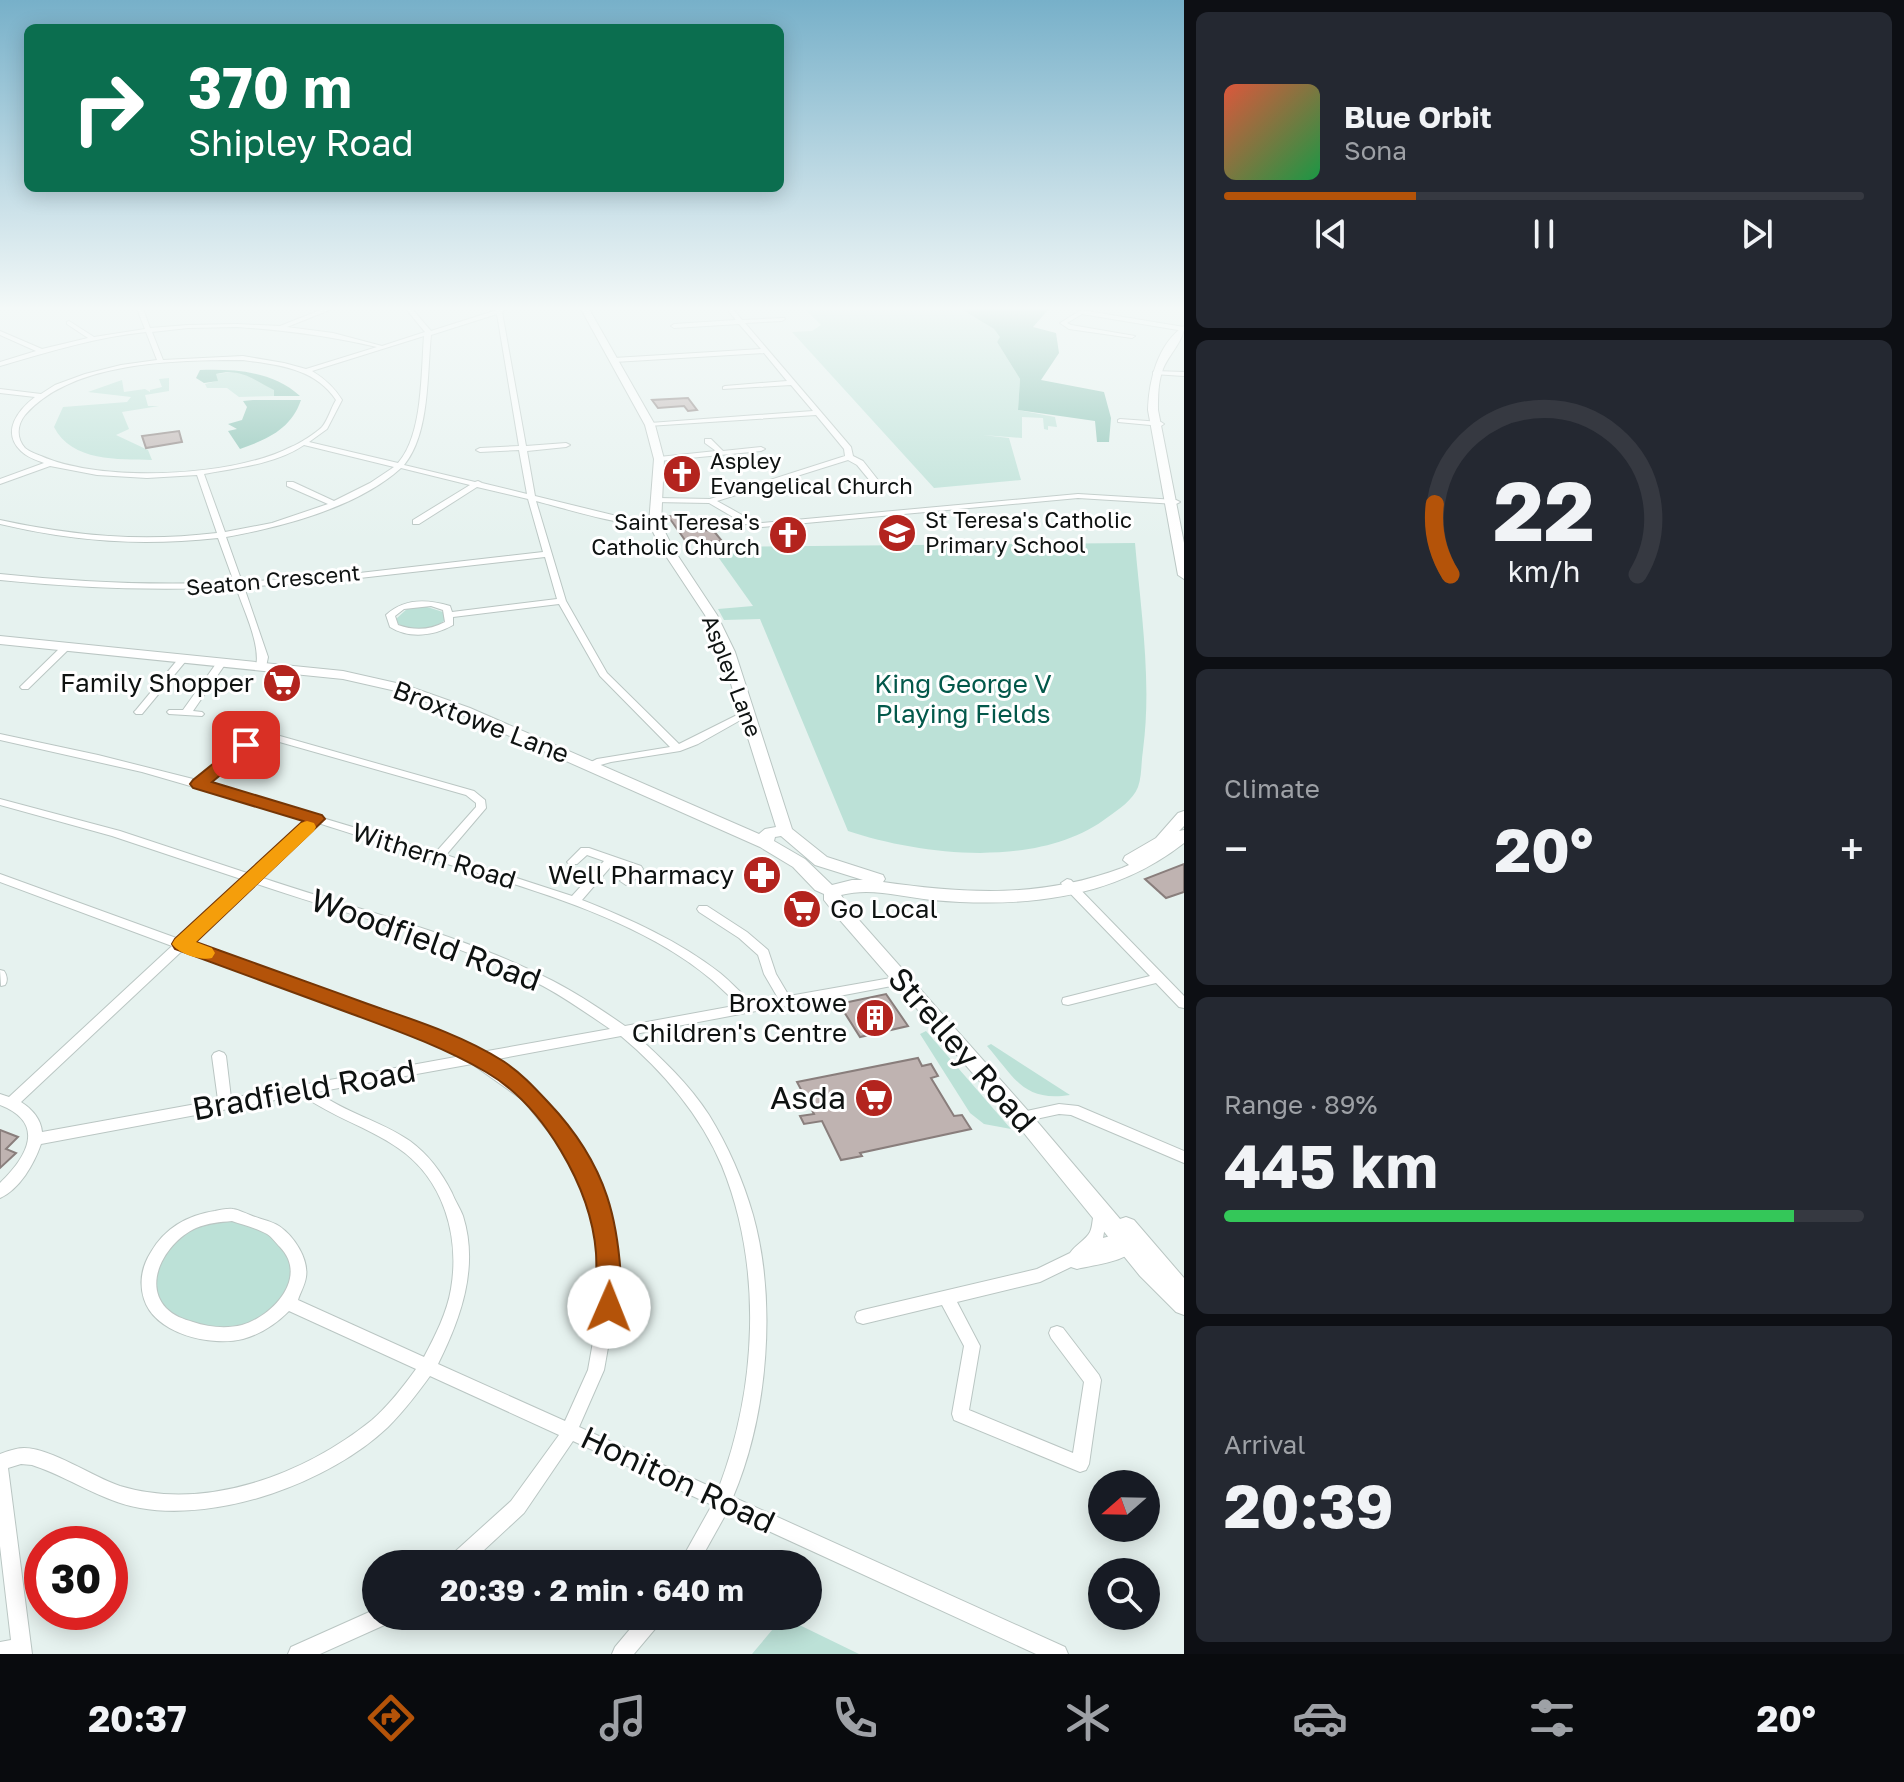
<!DOCTYPE html>
<meta charset="utf-8">
<style>
:root{--surface:#171b24;--page:#242831;--text:#f1f3f6;--muted:#9ea1a6;--line:#363941;--accent:#b45309}
body{margin:0;font-family:"Golos Text",sans-serif;background:var(--page);color:var(--text);height:100vh;display:flex;flex-direction:column;font-size:30px;white-space:nowrap}
*{box-sizing:border-box;margin:0}
p{font-size:26px;color:var(--muted)}
.icon{flex:none;width:44px;height:44px;fill:none;stroke:currentColor;stroke-width:2;stroke-linecap:round;stroke-linejoin:round}
.map{position:relative;flex:1;overflow:hidden}
.side{display:flex;flex-direction:column;gap:12px;padding:12px;background:#0d0f14;width:720px}
.side>*{flex:none}
.banner{position:absolute;left:24px;top:24px;width:760px;height:168px;border-radius:12px;box-shadow:0 4px 20px #0003;background:#0b6e4f;color:#fff;overflow:hidden}
.needle{width:52px;rotate:250deg}
.fabs{position:absolute;left:1088px;top:1470px;display:grid;gap:16px}
.fabs a{display:grid;place-items:center;width:72px;height:72px;border-radius:50%;background:var(--surface);box-shadow:0 4px 20px #0003;font-size:40px}
.speed{position:absolute;left:24px;top:1526px;display:flex;gap:16px;font-size:40px;font-weight:700;text-align:center}
.speed>*{display:grid;place-content:center;width:104px;height:104px;border-radius:50%;background:var(--surface);box-shadow:0 4px 20px #0003;line-height:1}
.speed .limit{border:12px solid #d22;background:#fff;color:#111}
.pin{position:absolute;display:grid;place-items:center;width:68px;height:68px;color:#fff;margin:-34px;border-radius:16px;box-shadow:0 4px 12px #0006}
.me{position:absolute;width:88px;margin:-44px;rotate:1deg;stroke-linejoin:round;filter:drop-shadow(0 0 6px #0008)}
.turn{display:flex;align-items:center;gap:28px;height:168px;padding:0 32px;font-size:36px}
.turn .icon{width:104px;height:104px;stroke-width:2.5}
.turn b{display:block;font-size:56px;line-height:68px}
.big{font-size:60px;font-weight:700;line-height:1.1}
.side .card{flex:1;display:flex;flex-direction:column;justify-content:center;gap:12px;min-width:0;padding:0 28px;border-radius:12px;background:var(--page)}
.side .dial{align-items:center;gap:0}
.dial svg{height:208px;overflow:visible;fill:none;stroke:var(--line);stroke-width:7;stroke-linecap:round;text-anchor:middle}
.dial text{fill:var(--text);stroke:none}
.song{display:flex;align-items:center;gap:24px}
.cover{width:96px;height:96px;border-radius:12px;background:linear-gradient(135deg,hsl(10 70% 55%),hsl(140 70% 35%))}
.played{height:8px;border-radius:4px;background:linear-gradient(90deg,var(--accent) 30%,var(--line) 30%)}
.keys{display:flex;justify-content:space-around;direction:ltr}
.heat{display:flex;justify-content:space-between;align-items:center;font-size:44px;direction:ltr}
.charge{height:12px;border-radius:6px;background:linear-gradient(90deg,#34c759 89%,var(--line) 0)}
.trip{position:absolute;left:362px;top:1550px;width:460px;height:80px;border-radius:40px;background:var(--surface);box-shadow:0 4px 20px #0003;font-weight:700;line-height:80px;text-align:center}
.tab-bar{display:flex;height:128px;justify-content:space-around;align-items:center;background:#090b0e;color:var(--muted)}
.tab-bar .icon{width:56px;height:56px}
.tab-bar .active{color:var(--accent)}
.tab-bar b{font-size:36px;color:var(--text)}
main{display:flex;flex:1;min-height:0}
.map>svg:first-child{display:block}
.green{fill:#bce1d7}
.forest{fill:#86c1b2}
.building{fill:#bfb3b1;stroke:#897e7c;stroke-width:2}
.lines{fill:none;stroke-linecap:round;stroke-linejoin:round}
.street-casing{stroke:#bac6c3;stroke-width:2}
.secondary-casing{stroke:#bac6c3;stroke-width:2}
.street{fill:#fff;fill-rule:evenodd}
.secondary{fill:#fff;fill-rule:evenodd}
.route{fill:#b45309;stroke:#753606;stroke-width:2}
.slow{fill:#f59e0b}
.labels{text-anchor:middle;stroke-width:6;stroke-linejoin:round;paint-order:stroke}
.far-poi-label{font-size:22px;fill:#0e1211;stroke:#fff;text-anchor:start}
.far-street-label{font-size:22px;fill:#0e1211;stroke:#fff}
.poi-label{font-size:26px;fill:#0e1211;stroke:#fff;text-anchor:end}
.park-label{font-size:26px;fill:#02584a;stroke:#fff}
.street-label{font-size:26px;fill:#0e1211;stroke:#fff}
.near-street-label{font-size:32px;fill:#0e1211;stroke:#fff}
.near-poi-label{font-size:32px;fill:#0e1211;stroke:#fff;text-anchor:end}
</style>
<main>
<div class="map">
<svg width="1184" height="1654" viewBox="0 0 1184 1654">
<rect width="100%" height="100%" fill="#e6f2ef"/>
<!-- green -->
<path class="green" d="M805,309H961L994,329L1001,337L997,342L1020,379L1018,410L1055,417L1057,427L1048,426V430L1044,429L1043,418L1022,417V438L983,435L1009,438L1021,480L934,488L792,332L812,331L821,325Z
M236,372L246,374L275,390L274,396L239,397L227,388H207L205,384L217,381L215,374Z
M169,378V391L145,395L148,406H159L122,412L129,429L116,435L148,450L152,460C118,459 72,462 54,427L63,407L127,402L131,397L88,392L122,380L124,392L145,389L150,392V390L162,387L159,379Z
M1135,543C1141,612 1152,682 1143,750C1141,762 1142,776 1138,787C1133,800 1119,809 1108,817C1040,869 924,856 848,831L760,619L724,620L718,609L753,606L711,547Z
M424,606L443,612L445,620C431,632 412,633 397,623L396,619L408,608Z
M926,1031L1011,1129L984,1124L970,1113L920,1034Z
M991,1044L1070,1095C1023,1102 1015,1078 987,1046Z
M221,1221C334,1226 294,1340 210,1330C201,1329 190,1322 181,1319C141,1302 154,1258 181,1235C192,1226 208,1224 221,1221Z
M783,1617L859,1654H752Z"/>
<!-- forest -->
<path class="forest" d="M961,309H1049L1033,327L1056,333L1059,353L1041,380L1104,392L1111,418L1109,442H1097L1095,421L1018,410L1020,379L997,342L1000,337L994,329Z
M200,370C235,369 273,371 300,396H274V390C253,379 240,368 216,374L218,381L204,383L196,378Z
M253,400H301C291,429 268,439 240,449L228,431L237,429L228,424L242,420L247,407L243,401Z"/>
<!-- building -->
<path class="building" d="M688,398L697,410L688,411L684,406L658,408L652,400Z
M179,431L182,442L146,448L142,436Z
M668,516L691,518L693,531L713,530L722,541L687,543Z
M1184,864V892L1166,898L1145,879Z
M886,994L908,1026L860,1037L839,1004Z
M918,1058L922,1066L931,1064L938,1076L931,1078L954,1116L962,1115L971,1129L860,1153L862,1156L841,1160L822,1121L804,1124L800,1116L814,1114L797,1082Z
M0,1130L18,1137L6,1149L16,1153L0,1168Z"/>
<g class="lines">
<defs>
<path id="street" d="M137,309H143L150,328L188,325L237,324L280,326L323,309H332L287,327L333,333L382,346L425,332L406,309H412L431,331L497,310L506,309L502,312L526,446L566,443L570,445L566,447L527,451L535,496L629,519L655,522L659,524C640,532 560,507 536,501L566,601L607,673L679,744L745,711H751L753,713L698,744L680,751L611,762L590,768L586,767L585,765L597,759L670,747L600,676L559,604L453,617V625C434,636 409,639 390,627L386,615C404,598 427,599 450,606L452,612L557,599L545,557L342,580L244,587L268,657L266,667L261,670L256,667C261,644 243,609 236,587C156,591 79,588 0,580V574C78,582 155,586 234,582L218,538C141,546 76,542 0,524V520C74,536 141,542 217,533L197,475L147,478L97,475L50,466L0,484V479L44,463C36,460 27,457 21,451C1,432 18,410 35,397L0,393V389L41,394L55,385L85,374L121,365L157,360L146,332C96,337 48,352 0,366V362L36,351L0,335V331L42,349L88,338L67,324V322L69,321L94,337L145,329ZM497,314L519,446L480,448L476,450L480,452L519,450L527,494L482,483L478,481L475,482L404,465C430,434 427,373 431,335ZM237,327C285,330 330,336 377,347L306,369L284,363L243,356L163,360L152,332L188,328ZM424,336C421,373 423,435 398,463L309,442L327,429L342,400C334,387 325,379 312,371ZM243,360C278,365 315,368 336,400C331,408 328,420 322,427C316,433 299,444 291,447C233,477 101,483 41,456C36,454 30,452 25,448C16,438 17,425 25,415C72,361 176,360 243,360ZM304,445L394,467L370,483L334,501L293,482H287V486L328,504L272,523L225,532L204,474C237,468 276,464 304,445ZM401,468L470,485L413,520V524H419L477,487L528,499L543,552L342,575L242,582L226,537C282,527 358,507 401,468ZM431,606L443,610L445,622C430,630 415,631 398,625L395,616L404,609Z
M727,309H733L742,320L784,318L785,319L782,321L745,323L851,447L853,456L863,461L878,480L871,482L857,465L848,460L717,501L751,520L762,523L1078,494L1176,500L1180,502L1176,504L1078,498L762,527L745,524L709,503L654,502L653,500L657,498L710,499L845,456L844,449L816,415L648,426V424L650,423L813,411L791,385L723,389V387L725,386L787,381L764,353L614,362L611,360L614,358L761,349L739,324L674,328L671,326L674,324L736,320Z
M1081,310L1184,327V331L1082,314L1067,323L1071,325L1135,336L1132,338L1069,329L1060,323Z
M1155,371L1184,372V376L1153,374V372Z
M1120,419L1161,422L1164,424L1161,426L1118,422V420Z
M705,439H711L723,451L761,447L765,449L761,451L659,461L655,459L659,457L716,451L705,443Z
M65,645L68,646V650L28,689H22L20,687L22,685L62,646Z
M182,657L185,658V662L142,714H136L134,712L136,710L179,658Z
M221,660L226,663L193,711L202,712L204,714L202,716L169,714L167,712L169,710H183L218,661Z
M0,734L98,755L197,780C221,760 245,732 280,736L474,791L485,800L486,808L446,855L572,896L604,861L587,855L577,864H569L567,862L581,848H589L641,866L643,869C639,875 633,883 626,885L620,881L629,870L613,864L582,900C630,919 679,941 720,973C731,982 741,993 752,1003L778,998L764,974L758,955L739,938L699,912L697,909L699,906H707L747,932L768,950L776,974L789,996L902,976L906,977L908,980L906,983L902,984L792,1005L787,1007L783,1006L635,1034C662,1059 689,1084 709,1115C728,1146 743,1180 753,1215C777,1301 768,1415 733,1497L1065,1647L1068,1654H1036L727,1512L698,1564H679L712,1505L573,1441L524,1513L469,1564H447L449,1557L511,1501L559,1435L430,1376C417,1394 404,1411 388,1427C329,1483 219,1522 140,1508C101,1501 69,1477 32,1465L21,1464L8,1468L32,1654H0V1642L11,1640L0,1546V1454C8,1451 16,1448 24,1448C51,1448 93,1477 120,1486C206,1512 305,1474 372,1420C389,1405 403,1387 416,1369L289,1311C276,1324 261,1334 243,1339C211,1347 155,1334 144,1299C139,1283 142,1266 151,1252C165,1228 188,1215 215,1211C220,1210 228,1208 233,1209C239,1210 245,1213 250,1215C259,1219 271,1221 279,1226C294,1236 309,1259 306,1277C305,1285 300,1293 298,1300L424,1357C435,1336 447,1313 451,1289C460,1237 444,1179 398,1148C368,1127 332,1117 302,1095L41,1144C34,1164 20,1189 0,1198V1183C28,1156 46,1123 0,1105V1094L9,1097L172,946L0,882V874L179,939L244,880L112,836L0,805V799L120,831L250,874L308,820L142,772L0,740ZM276,741L466,795L476,803V807L436,852L206,783C227,765 246,743 276,741ZM318,823C357,835 395,848 434,860C525,887 639,918 712,980C721,988 730,997 739,1005L625,1026C602,1010 578,994 553,981C462,934 357,910 260,877ZM254,883C350,916 452,939 543,986C567,999 588,1014 610,1029L476,1053L460,1042L190,943ZM183,950L450,1048L461,1056L231,1098L226,1056L224,1053L219,1051L214,1053L212,1056L218,1100L42,1132C41,1119 32,1109 21,1102ZM621,1036C663,1071 701,1116 722,1166C763,1267 757,1389 718,1490L579,1427L604,1370L617,1297L611,1225L582,1153L533,1092L487,1061ZM472,1064L523,1100L571,1160L596,1225L601,1297L588,1370L565,1421L438,1364C461,1318 479,1267 463,1216C460,1208 455,1201 452,1193C442,1173 429,1155 410,1141C381,1121 346,1113 317,1092ZM232,1221C243,1225 257,1228 267,1234C272,1237 276,1243 280,1247C309,1277 273,1316 242,1325C226,1329 208,1327 193,1322C183,1319 174,1316 166,1308C141,1281 169,1240 196,1228C208,1223 220,1222 232,1221Z
M1067,879L1071,880L1184,996V1008L1179,1007L1156,983L1068,1005L1063,1004L1062,1001L1063,998L1150,976L1063,886L1061,883Z
M0,970L4,971C7,975 8,981 5,985L1,986Z
M1059,1104L1078,1106L1184,1151V1163L1071,1115L1059,1114L1022,1122L1017,1121L1015,1117L1017,1113L1022,1112Z
M1100,1209L1105,1211L1107,1215L1103,1238L1125,1232L1130,1234L1132,1239L1137,1241L1140,1245C1127,1262 1097,1264 1077,1269L1071,1267L1040,1282L957,1302L980,1346L969,1410L1073,1453L1084,1382L1051,1338L1049,1333L1051,1328L1057,1326L1063,1328L1099,1375L1101,1380L1089,1464L1086,1470L1080,1472L954,1420L952,1414L964,1346L942,1305L863,1324L857,1322L855,1317L857,1312L863,1310L1037,1269L1070,1253C1075,1245 1086,1240 1090,1232C1093,1226 1092,1217 1095,1211Z
M376,1609V1616H391L389,1623L320,1654H288L291,1647Z
M641,1616H662L660,1623L634,1654H612L615,1647Z"/>
<path id="secondary" d="M581,309H589L655,425L664,459L661,524L674,550L717,615L735,652L792,829L827,857L883,875L885,879L883,882C968,894 1041,898 1122,868L1129,865L1123,860L1125,856L1156,838L1178,813L1184,811V826L1179,831L1184,830V843C1112,900 1021,908 932,900C901,897 872,887 841,895L851,911L1029,1112L1120,1219L1126,1217L1134,1220L1184,1278V1315L1176,1312L1140,1276L1015,1122L839,919L824,900V894L815,890L793,867L760,847L460,714L396,691L343,679L0,644V636L343,671L405,685L470,708L759,834L765,829L776,827L721,652L705,615L662,550L649,524L654,459L645,425ZM781,836L815,865L863,880H852L832,885L805,859L774,841L775,837Z
M1184,326C1184,341 1169,354 1163,369C1158,382 1158,396 1158,410L1184,543V579L1178,575L1148,410C1149,379 1158,344 1184,326Z"/>
</defs>
<!-- street casing -->
<use href="#street" class="street-casing"/>
<!-- secondary casing -->
<use href="#secondary" class="secondary-casing"/>
<!-- street -->
<use href="#street" class="street"/>
<!-- secondary -->
<use href="#secondary" class="secondary"/>
</g>
<!-- sky -->
<linearGradient id="sky" x2="0" y2="1"><stop stop-color="#77b0c9"/><stop offset="0.57" stop-color="#f4f9f8"/><stop offset="1" stop-color="#f4f9f8" stop-opacity="0"/></linearGradient>
<rect width="1184" height="541" fill="url(#sky)"/>
<!-- route -->
<path class="route" d="M246,740L252,742L254,745L252,749L212,782L322,815L325,819L196,942C254,963 311,983 368,1004C414,1020 462,1035 503,1061C520,1072 534,1087 548,1102C608,1165 621,1223 622,1307L618,1315L609,1319L600,1315L596,1307C596,1289 597,1271 596,1253C591,1187 543,1105 486,1072C443,1047 398,1031 352,1014C293,992 234,971 175,949L172,944L175,939L303,821L193,788L190,784L193,780L240,742Z"/>
<!-- slow -->
<path class="slow" d="M307,821L314,823L316,827L314,831L196,942L212,948L215,953L212,958C201,961 179,954 172,944L175,939L301,823Z"/>
<!-- icons -->
<defs>
<symbol id="church-disc" viewBox="-11 -11 22 22"><circle r="9.5" fill="#b3241e" stroke="#fff"/><path d="M-1.2-6h2.4v3.5h3.3v2.4h-3.3V6h-2.4V-.1h-3.3v-2.4h3.3Z" fill="#fff"/></symbol>
<symbol id="school-disc" viewBox="-11 -11 22 22"><circle r="9.5" fill="#b3241e" stroke="#fff"/><path d="M0-5L7-2L0 1L-7-2ZM-4 1L0 2.5L4 1V4Q0 6-4 4Z" fill="#fff"/></symbol>
<symbol id="supermarket-disc" viewBox="-11 -11 22 22"><circle r="9.5" fill="#b3241e" stroke="#fff"/><path d="M-6-5.5h2.5l.6 2H6L4.5 2H-2.5L-4.4-4H-6ZM-1.5 3.2a1.3 1.3 0 1 0 .1 0ZM3 3.2a1.3 1.3 0 1 0 .1 0Z" fill="#fff"/></symbol>
<symbol id="pharmacy-disc" viewBox="-11 -11 22 22"><circle r="9.5" fill="#b3241e" stroke="#fff"/><path d="M-2-6h4v4h4v4h-4v4h-4v-4h-4v-4h4Z" fill="#fff"/></symbol>
<symbol id="building-disc" viewBox="-11 -11 22 22"><circle r="9.5" fill="#b3241e" stroke="#fff"/><path d="M-4-6H4V6H1V3H-1V6H-4ZM-2.5-4.3h1.7v1.8h-1.7ZM.8-4.3h1.7v1.8H.8ZM-2.5-1h1.7V.8h-1.7ZM.8-1h1.7V.8H.8Z" fill="#fff"/></symbol>
</defs>
<g fill-rule="evenodd">
<use href="#church-disc" x="660" y="452" width="44" height="44"/>
<use href="#school-disc" x="875" y="511" width="44" height="44"/>
<use href="#church-disc" x="766" y="513" width="44" height="44"/>
<use href="#supermarket-disc" x="260" y="661" width="44" height="44"/>
<use href="#pharmacy-disc" x="740" y="853" width="44" height="44"/>
<use href="#supermarket-disc" x="780" y="887" width="44" height="44"/>
<use href="#building-disc" x="853" y="996" width="44" height="44"/>
<use href="#supermarket-disc" x="852" y="1076" width="44" height="44"/>
</g>
<g class="labels">
<!-- far-poi labels -->
<g class="far-poi-label">
<text x="710" y="469">Aspley<tspan x="710" dy="25">Evangelical Church</tspan></text>
<text x="925" y="528">St Teresa's Catholic<tspan x="925" dy="25">Primary School</tspan></text>
<text x="760" y="530" text-anchor="end">Saint Teresa's<tspan x="760" dy="25">Catholic Church</tspan></text>
</g>
<!-- far-street labels -->
<g class="far-street-label">
<text transform="translate(273 580) rotate(-5)" y="8">Seaton Crescent</text>
<text transform="translate(732 676) rotate(69)" y="8">Aspley Lane</text>
</g>
<!-- poi labels -->
<g class="poi-label">
<text x="254" y="692">Family Shopper</text>
<text x="734" y="884">Well Pharmacy</text>
<text x="830" y="918" text-anchor="start">Go Local</text>
<text x="847" y="1012">Broxtowe<tspan x="847" dy="30">Children's Centre</tspan></text>
</g>
<!-- park labels -->
<g class="park-label">
<text x="963" y="693">King George V<tspan x="963" dy="30">Playing Fields</tspan></text>
</g>
<!-- street labels -->
<g class="street-label">
<text transform="translate(481 722) rotate(21)" y="9">Broxtowe Lane</text>
<text transform="translate(434 856) rotate(17)" y="9">Withern Road</text>
</g>
<!-- near-street labels -->
<g class="near-street-label">
<text transform="translate(426 940) rotate(20)" y="11">Woodfield Road</text>
<text transform="translate(962 1050) rotate(49)" y="11">Strelley Road</text>
<text transform="translate(304 1090) rotate(-10)" y="11">Bradfield Road</text>
<text transform="translate(678 1480) rotate(25)" y="11">Honiton Road</text>
</g>
<!-- near-poi labels -->
<g class="near-poi-label">
<text x="846" y="1109">Asda</text>
</g>
</g>
</svg>
<div class="fabs">
<a><svg class="needle" viewBox="-14 -14 28 28"><path d="M0-13l5 13h-10z" fill="#e53935"/><path d="M0 13l5-13h-10z" fill="#9ea1a6"/></svg></a>
<a><svg class="icon" aria-label="search" viewBox="0 0 24 24"><circle cx="10" cy="10" r="6"/><path d="M15 15l6 6"/></svg></a>
</div>
<div class="speed"><div class="limit">30</div></div>
<div class="pin" style="left:246px;top:745px;background:#d93025"><svg class="icon" aria-label="arrive" viewBox="0 0 24 24"><path d="M6 21V4h12l-3 4 3 4H6"/></svg></div>
<svg class="me" style="left:609px;top:1307px" viewBox="-20 -20 40 40"><circle r="19" fill="#fff"/><path d="M0-13L10 11 0 6-10 11z" fill="#b45309"/></svg>
<div class="trip">20:39 · 2 min · 640 m</div>
<div class="banner">
<div class="turn"><svg class="icon" aria-label="right" viewBox="0 0 24 24"><path d="M7 20v-9h11M14 6l5 5-5 5"/></svg><div><b>370 m</b>Shipley Road</div></div>
</div>
</div>
<section class="side">
<div class="card">
<div class="song"><i class="cover"></i><div><b>Blue Orbit</b><p>Sona</p></div></div>
<div class="played"></div>
<div class="keys"><svg class="icon" aria-label="previous" viewBox="0 0 24 24"><path d="M18 5L8 12l10 7zM5 5v14"/></svg><svg class="icon" aria-label="pause" viewBox="0 0 24 24"><path d="M8 5v14M16 5v14"/></svg><svg class="icon" aria-label="next" viewBox="0 0 24 24"><path d="M6 5l10 7-10 7zM19 5v14"/></svg></div>
</div>
<div class="card dial"><svg viewBox="0 0 100 80">
<path d="M14 69A42 42 0 1 1 86 69"/>
<path d="M14 69A42 42 0 0 1 8 42" stroke="#b45309"/>
<text x="50" y="56" font-size="32" font-weight="700">22</text>
<text x="50" y="72" font-size="11">km/h</text>
</svg></div>
<div class="card"><p>Climate</p>
<div class="heat"><a>−</a><b class="big">20°</b><a>+</a></div>
</div>
<div class="card"><p>Range · 89%</p><b class="big">445 km</b><div class="charge"></div></div>
<div class="card"><p>Arrival</p><b class="big">20:39</b></div>
</section>
</main>
<nav class="tab-bar">
<b>20:37</b>
<svg class="icon active" aria-label="directions" viewBox="0 0 24 24"><path d="M12 3l9 9-9 9-9-9zM9 14v-3h6M13 9l2 2-2 2"/></svg>
<svg class="icon" aria-label="music" viewBox="0 0 24 24"><path d="M9 18V5l10-2v13"/><circle cx="6" cy="18" r="3"/><circle cx="16" cy="16" r="3"/></svg>
<svg class="icon" aria-label="phone" viewBox="0 0 24 24"><path d="M5 4h4l2 5-3 2q2 4 5 5l2-3 5 2v4C11 20 4 13 5 4z"/></svg>
<svg class="icon" aria-label="climate" viewBox="0 0 24 24"><path d="M12 3v18M4 7l16 10M4 17L20 7"/></svg>
<svg class="icon" aria-label="car" viewBox="0 0 24 24"><path d="M5 17H2v-5l4-1 3-4h7l3 4 3 1v5h-3M9 17h6M6 11h13"/><circle cx="7" cy="17" r="2"/><circle cx="17" cy="17" r="2"/></svg>
<svg class="icon" aria-label="filters" viewBox="0 0 24 24"><path d="M4 7h16M4 17h16"/><circle cx="9" cy="7" r="2"/><circle cx="15" cy="17" r="2"/></svg>
<b>20°</b>
</nav>
